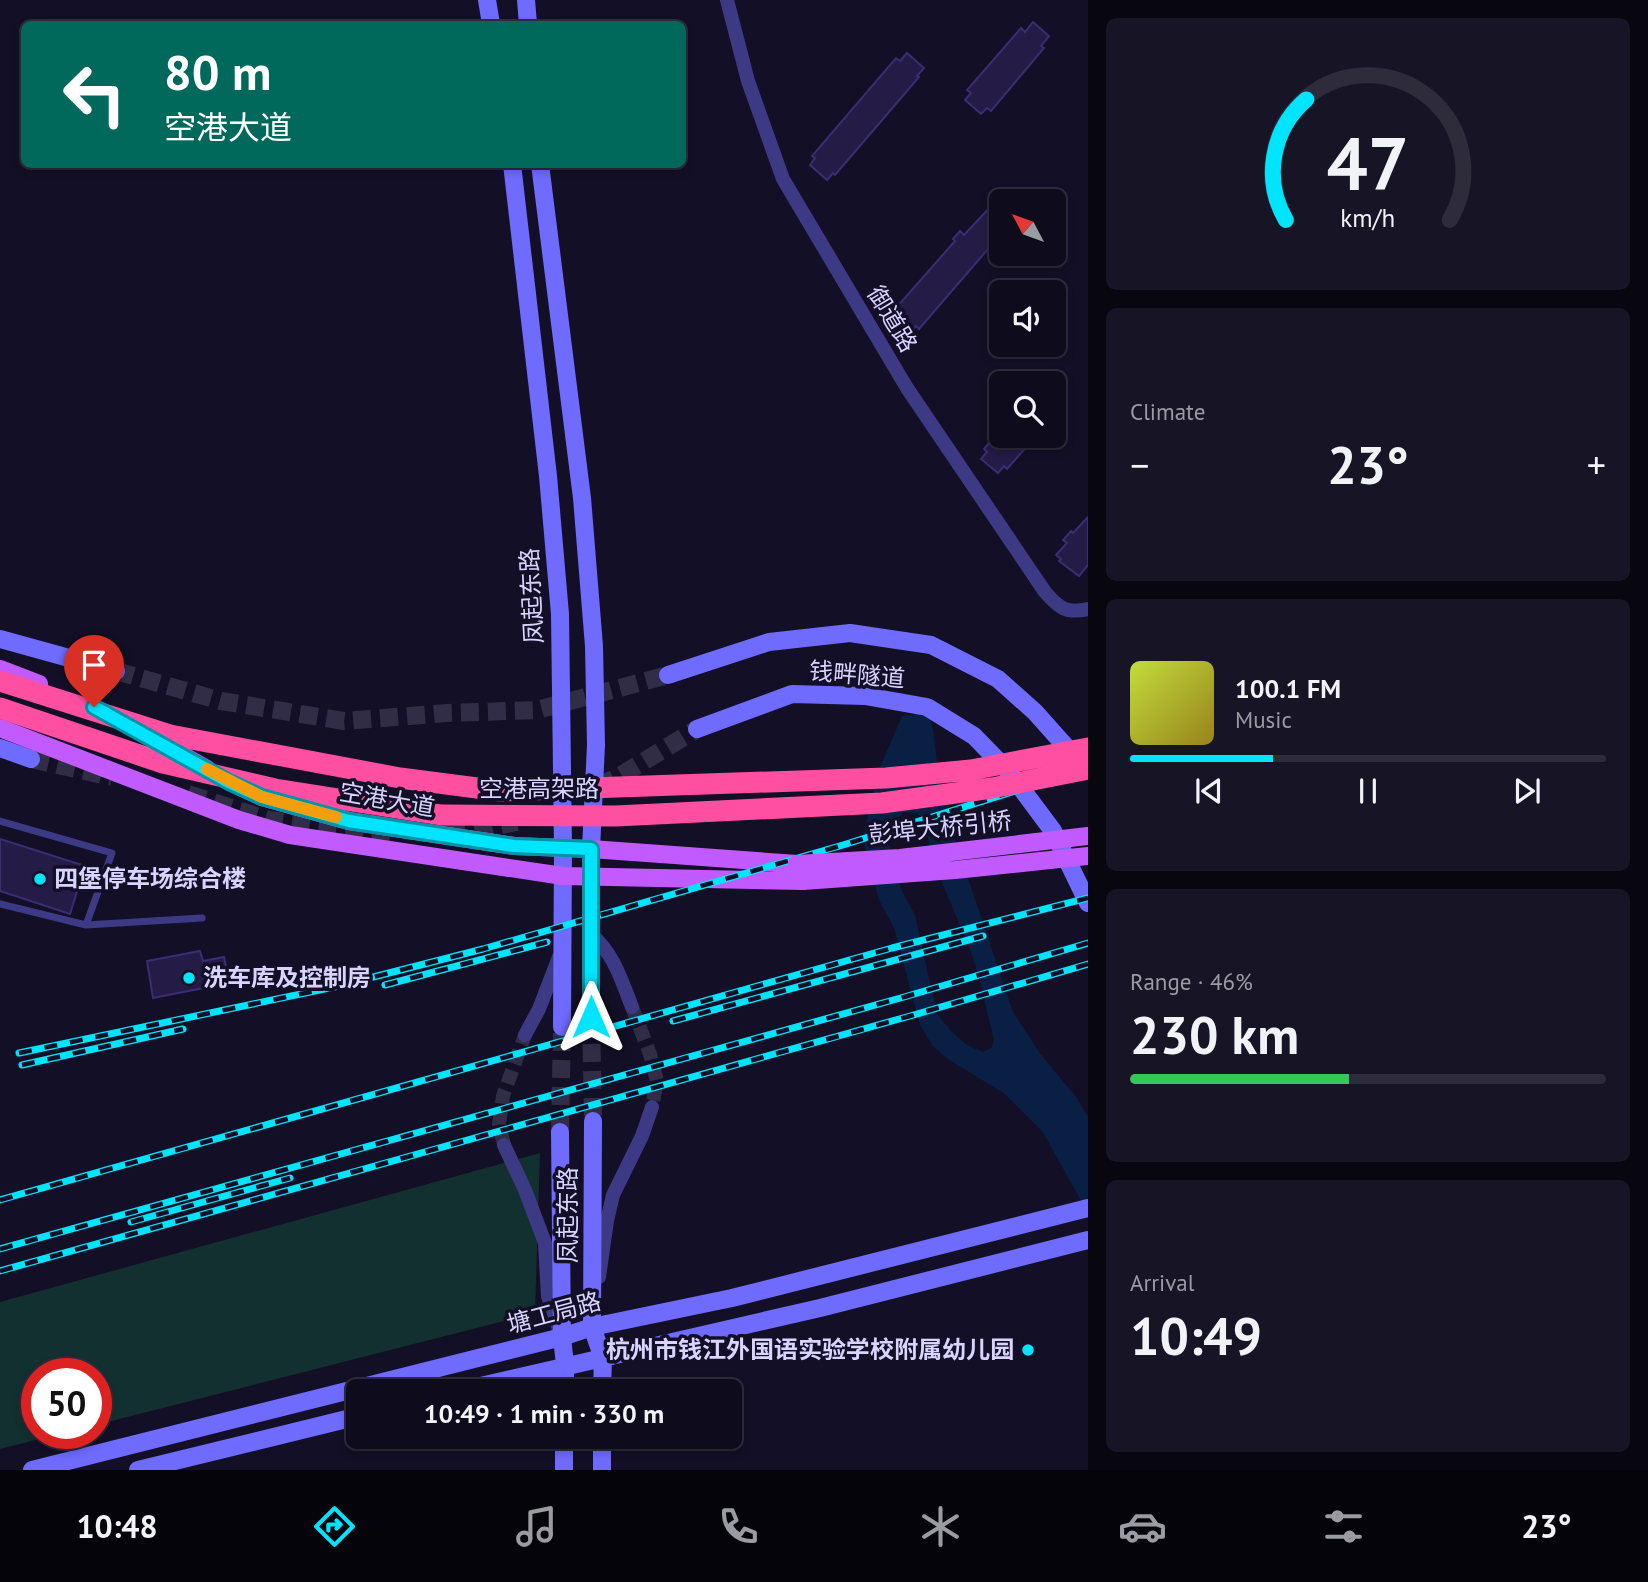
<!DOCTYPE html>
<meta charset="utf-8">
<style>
:root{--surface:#0e0b1c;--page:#171425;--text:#f1f3f6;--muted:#9b9ba3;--line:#2e2b3b;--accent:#00e5ff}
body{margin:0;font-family:"PT Sans","Noto Sans SC",sans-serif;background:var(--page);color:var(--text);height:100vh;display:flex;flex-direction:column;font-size:26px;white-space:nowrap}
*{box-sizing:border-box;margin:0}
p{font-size:23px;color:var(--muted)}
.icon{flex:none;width:38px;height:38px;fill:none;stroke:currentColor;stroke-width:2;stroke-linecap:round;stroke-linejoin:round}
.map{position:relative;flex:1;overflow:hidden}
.panel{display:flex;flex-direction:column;gap:18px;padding:18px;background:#08060f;width:560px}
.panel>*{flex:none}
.banner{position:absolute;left:21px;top:21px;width:665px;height:147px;border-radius:10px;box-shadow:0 4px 10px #0003,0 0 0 2px var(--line);background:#00695c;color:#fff;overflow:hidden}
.needle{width:46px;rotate:311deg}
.controls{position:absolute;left:989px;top:189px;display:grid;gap:14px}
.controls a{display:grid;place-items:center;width:77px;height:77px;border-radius:10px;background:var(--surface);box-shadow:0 4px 10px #0003,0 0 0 2px var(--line);font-size:35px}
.speed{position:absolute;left:21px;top:1358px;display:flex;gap:14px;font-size:35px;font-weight:700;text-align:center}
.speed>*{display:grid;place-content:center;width:91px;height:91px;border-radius:50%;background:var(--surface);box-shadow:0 4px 10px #0003,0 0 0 2px var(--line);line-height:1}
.speed .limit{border:10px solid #d22;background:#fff;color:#111}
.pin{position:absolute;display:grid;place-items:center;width:60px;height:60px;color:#fff;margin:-72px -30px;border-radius:50% 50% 50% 0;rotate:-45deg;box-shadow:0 0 7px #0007}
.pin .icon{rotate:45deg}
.me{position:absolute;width:77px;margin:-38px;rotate:0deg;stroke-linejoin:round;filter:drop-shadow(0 0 5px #0008)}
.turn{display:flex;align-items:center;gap:24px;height:147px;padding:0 28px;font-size:32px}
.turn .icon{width:91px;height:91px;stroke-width:2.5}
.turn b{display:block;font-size:49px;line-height:60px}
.big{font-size:52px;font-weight:600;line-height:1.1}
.panel .tile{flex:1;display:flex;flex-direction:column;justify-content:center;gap:10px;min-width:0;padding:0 24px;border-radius:10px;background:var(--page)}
.panel .dial{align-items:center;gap:0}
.dial svg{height:182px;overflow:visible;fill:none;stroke:var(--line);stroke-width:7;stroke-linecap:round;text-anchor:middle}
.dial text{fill:var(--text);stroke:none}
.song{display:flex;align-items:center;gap:21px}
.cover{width:84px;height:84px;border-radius:10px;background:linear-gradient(135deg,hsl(70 70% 55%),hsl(50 70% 35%))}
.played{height:7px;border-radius:4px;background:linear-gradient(90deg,var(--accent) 30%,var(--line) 30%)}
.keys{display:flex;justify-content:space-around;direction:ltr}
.heat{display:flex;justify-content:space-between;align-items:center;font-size:38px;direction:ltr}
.charge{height:10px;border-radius:5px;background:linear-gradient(90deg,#34c759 46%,var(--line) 0)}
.trip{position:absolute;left:346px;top:1379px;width:396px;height:70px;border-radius:10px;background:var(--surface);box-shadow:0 4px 10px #0003,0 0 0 2px var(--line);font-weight:600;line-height:70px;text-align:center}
.tabs{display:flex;height:112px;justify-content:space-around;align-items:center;background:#06040b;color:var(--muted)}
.tabs .icon{width:49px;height:49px}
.tabs .active{color:var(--accent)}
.tabs b{font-size:32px;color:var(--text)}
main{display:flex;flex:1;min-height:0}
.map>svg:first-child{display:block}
.green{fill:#12302f}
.water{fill:#0a1f44;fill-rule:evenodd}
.building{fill:#241b47;stroke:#3b2d73;stroke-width:2}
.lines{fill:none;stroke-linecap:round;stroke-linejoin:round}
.street-tunnel{stroke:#312d47;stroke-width:14;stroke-dasharray:14 7;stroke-linecap:butt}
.secondary-tunnel{stroke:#312d47;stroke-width:18;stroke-dasharray:18 9;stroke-linecap:butt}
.lane{stroke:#3d3a85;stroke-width:7}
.street{stroke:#3d3a85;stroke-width:14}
.secondary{stroke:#6f6bff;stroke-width:18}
.primary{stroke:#c25bff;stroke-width:18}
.rail-casing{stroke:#00e5ff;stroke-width:7}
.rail{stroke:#130f26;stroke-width:4.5;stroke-dasharray:13;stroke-linecap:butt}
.primary-bridge{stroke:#c25bff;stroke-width:18}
.highway-bridge{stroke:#ff4fa3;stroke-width:21}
.route-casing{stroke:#0095a6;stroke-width:18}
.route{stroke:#00e5ff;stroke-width:12}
.slow{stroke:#f59e0b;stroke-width:12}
.poi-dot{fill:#00e5ff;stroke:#130f26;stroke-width:2.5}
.labels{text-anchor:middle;stroke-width:7;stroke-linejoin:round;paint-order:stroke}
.street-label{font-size:24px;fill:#d9d4ff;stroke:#130f26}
.poi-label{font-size:24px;font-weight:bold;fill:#d9d4ff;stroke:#130f26;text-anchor:start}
</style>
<main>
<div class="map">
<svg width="1088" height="1470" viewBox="0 0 1088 1470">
<rect width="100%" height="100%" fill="#130f26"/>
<!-- green -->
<path class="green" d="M540,1153L535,1313L96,1425V1374H37V1433H63L0,1449V1302Z"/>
<!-- water -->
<path class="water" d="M916,714L929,715L933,729L939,779L953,834L1013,1012L1041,1055L1077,1098L1088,1117V1213L1042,1131L1005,1094L946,1058L932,1045L920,1025L894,928L879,900L863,838L877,774L902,716ZM904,812L916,813L925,819C930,866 954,906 970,950C981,978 986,1010 994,1039L992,1047L983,1052L967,1045L952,1032L937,1014L915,915L902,891L889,843L893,823Z"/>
<!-- building -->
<path class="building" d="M1033,22L1049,36L1041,46L1044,48L991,111L987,108L981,114L965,100L971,93L967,90L1021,28L1025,32Z
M907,53L924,68L917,76L919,77L835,175L833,173L827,180L810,165L815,158L812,156L896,58L900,61Z
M994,203L1001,209V234L919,329L916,326L911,332L895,318L900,312L896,308L955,241L953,239L960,231L964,235Z
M1054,383L1067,394L1054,409Z
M995,436H1036L1007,469L1004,466L998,473L981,459L987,452L984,449Z
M1088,517V565L1079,576L1059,561L1061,559L1056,555L1067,543L1063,540L1071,531L1073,533Z
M0,839L85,866L70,914L0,891Z
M200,951L203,961L224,957L229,983L153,998L147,961Z"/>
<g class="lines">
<!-- street-tunnel -->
<path class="street-tunnel" d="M632,1007L650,1054L657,1081L652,1107
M504,1145L499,1124L503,1096L525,1035"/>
<!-- secondary-tunnel -->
<path class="secondary-tunnel" d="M116,671L221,701L344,721L448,713L537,710L668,675
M31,759L112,777
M597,786L618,777L697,729
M188,794L269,820L393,835
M448,835L517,822
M591,1017L593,1121
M560,1132L562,1027"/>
<!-- lane -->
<path class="lane" d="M0,821L112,853L86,925
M0,904L86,925L202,918"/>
<!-- street -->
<path class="street" d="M727,0L748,81L783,179L907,388L1045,592C1059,608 1066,614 1088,609
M591,934C614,954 621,979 632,1007
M525,1035L539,1009L559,957
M504,1145L525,1190L545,1243L548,1296L559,1329
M599,1277L607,1221L613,1195L642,1136L652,1107"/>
<!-- secondary -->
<path class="secondary" d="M487,0L491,24
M526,0L528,24
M512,164L548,476L560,614L563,848L562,1027
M540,164L582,498L594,646L596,745L591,849V1017
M0,639L116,671
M668,675L769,642L850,633L931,645L998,679L1035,712L1076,758
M697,729L792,694L865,696L927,707L974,736L1009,772L1053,831L1088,903
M0,748L31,759
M593,1121L592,1327L603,1358L602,1391
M560,1132L562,1337L565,1365V1391
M459,1391L820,1308L1088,1240
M32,1470L562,1337L592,1327L732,1298L1088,1208
M138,1470L359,1416
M564,1470V1437
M602,1470V1437"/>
<!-- primary -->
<path class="primary" d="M0,669L39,684
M0,728L239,820L290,835L563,876L803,881
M140,731L207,769
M241,787L262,797L349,821L514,846L591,849L797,864"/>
<defs>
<path id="rail" d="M385,985L547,942
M673,1021L983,936
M19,1053L334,987L483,949L843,845L1088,768
M22,1065L183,1029
M0,1200L892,948L1088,898
M131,1222L290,1178
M0,1249L904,997L1088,943
M0,1271L910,1016L1088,964"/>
</defs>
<!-- rail casing -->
<use href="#rail" class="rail-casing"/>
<!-- rail -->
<use href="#rail" class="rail"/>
<!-- primary-bridge -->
<path class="primary-bridge" d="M797,864L900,858L1088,836
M803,881L955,870L1088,856"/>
<!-- highway-bridge -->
<path class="highway-bridge" d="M0,681L170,735L400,778L500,791L886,778L971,770L1088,748
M0,708L163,763L275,789L441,815L616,816L882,803L992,788L1088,769"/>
</g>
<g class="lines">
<defs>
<path id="route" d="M94,707L229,782L262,797L349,821L514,846L591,849V1017"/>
</defs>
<!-- route casing -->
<use href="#route" class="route-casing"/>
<!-- route -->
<use href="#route" class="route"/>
<!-- slow -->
<path class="slow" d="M207,769L262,797L336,817"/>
</g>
<!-- markers -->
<g class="poi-dot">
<circle cx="40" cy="879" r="7"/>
<circle cx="189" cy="978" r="7"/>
<circle cx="1028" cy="1350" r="7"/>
</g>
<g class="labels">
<!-- street labels -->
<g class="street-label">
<text transform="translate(892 319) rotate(59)" y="8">御道路</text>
<text transform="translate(532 596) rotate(-93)" y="8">凤起东路</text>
<text transform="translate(857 675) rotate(5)" y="8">钱畔隧道</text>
<text x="539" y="797">空港高架路</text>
<text transform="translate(387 800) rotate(10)" y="8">空港大道</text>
<text transform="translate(940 828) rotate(-6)" y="8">彭埠大桥引桥</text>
<text transform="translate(568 1215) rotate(-90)" y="8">凤起东路</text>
<text transform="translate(554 1313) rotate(-15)" y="8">塘工局路</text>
</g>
<!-- poi labels -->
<g class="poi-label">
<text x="54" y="887">四堡停车场综合楼</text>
<text x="203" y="986">洗车库及控制房</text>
<text x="1014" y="1358" text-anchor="end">杭州市钱江外国语实验学校附属幼儿园</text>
</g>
</g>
</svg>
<div class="controls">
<a><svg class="needle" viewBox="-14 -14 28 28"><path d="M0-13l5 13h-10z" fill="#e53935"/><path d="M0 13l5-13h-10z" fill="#9b9ba3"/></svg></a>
<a><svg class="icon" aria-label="sound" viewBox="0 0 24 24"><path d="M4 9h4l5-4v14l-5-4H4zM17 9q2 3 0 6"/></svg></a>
<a><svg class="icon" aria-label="search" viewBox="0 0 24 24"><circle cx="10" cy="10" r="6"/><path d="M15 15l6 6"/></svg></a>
</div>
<div class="speed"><div class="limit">50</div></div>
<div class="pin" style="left:94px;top:707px;background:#d93025"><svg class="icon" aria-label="arrive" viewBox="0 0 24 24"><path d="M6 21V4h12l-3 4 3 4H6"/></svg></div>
<svg class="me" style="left:591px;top:1017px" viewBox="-20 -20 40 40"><path d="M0-17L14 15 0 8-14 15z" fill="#00e5ff" stroke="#fff" stroke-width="4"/></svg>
<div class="trip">10:49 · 1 min · 330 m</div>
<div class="banner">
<div class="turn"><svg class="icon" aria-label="left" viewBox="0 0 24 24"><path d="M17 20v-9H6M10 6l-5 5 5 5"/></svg><div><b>80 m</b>空港大道</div></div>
</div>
</div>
<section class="panel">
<div class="tile dial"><svg viewBox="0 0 100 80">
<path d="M14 69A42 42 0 1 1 86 69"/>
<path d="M14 69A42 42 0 0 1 23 16" stroke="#00e5ff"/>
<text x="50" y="56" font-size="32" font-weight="700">47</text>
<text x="50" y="72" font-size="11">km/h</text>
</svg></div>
<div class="tile"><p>Climate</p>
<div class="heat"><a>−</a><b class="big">23°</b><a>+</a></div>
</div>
<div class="tile">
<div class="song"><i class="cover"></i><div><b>100.1 FM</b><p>Music</p></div></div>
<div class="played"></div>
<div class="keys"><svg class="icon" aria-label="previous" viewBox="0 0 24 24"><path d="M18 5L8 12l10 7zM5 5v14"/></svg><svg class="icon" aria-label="pause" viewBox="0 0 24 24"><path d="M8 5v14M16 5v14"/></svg><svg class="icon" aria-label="next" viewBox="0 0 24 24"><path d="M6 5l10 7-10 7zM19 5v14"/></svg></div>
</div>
<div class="tile"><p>Range · 46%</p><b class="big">230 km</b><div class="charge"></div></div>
<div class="tile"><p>Arrival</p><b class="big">10:49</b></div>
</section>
</main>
<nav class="tabs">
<b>10:48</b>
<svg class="icon active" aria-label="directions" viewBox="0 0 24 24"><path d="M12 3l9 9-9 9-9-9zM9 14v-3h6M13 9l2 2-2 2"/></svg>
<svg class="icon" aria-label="music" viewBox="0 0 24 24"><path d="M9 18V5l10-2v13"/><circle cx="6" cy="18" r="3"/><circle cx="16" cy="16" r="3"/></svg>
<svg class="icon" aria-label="phone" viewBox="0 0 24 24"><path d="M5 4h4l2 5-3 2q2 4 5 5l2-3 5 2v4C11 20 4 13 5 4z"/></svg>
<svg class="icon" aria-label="climate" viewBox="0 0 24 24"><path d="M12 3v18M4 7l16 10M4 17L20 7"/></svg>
<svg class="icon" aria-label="car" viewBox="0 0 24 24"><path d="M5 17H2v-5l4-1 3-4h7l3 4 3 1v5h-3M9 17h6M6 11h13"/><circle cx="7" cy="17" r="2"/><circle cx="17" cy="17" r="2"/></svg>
<svg class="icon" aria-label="filters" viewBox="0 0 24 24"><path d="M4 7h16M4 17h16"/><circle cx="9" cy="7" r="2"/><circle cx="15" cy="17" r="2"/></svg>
<b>23°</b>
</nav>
